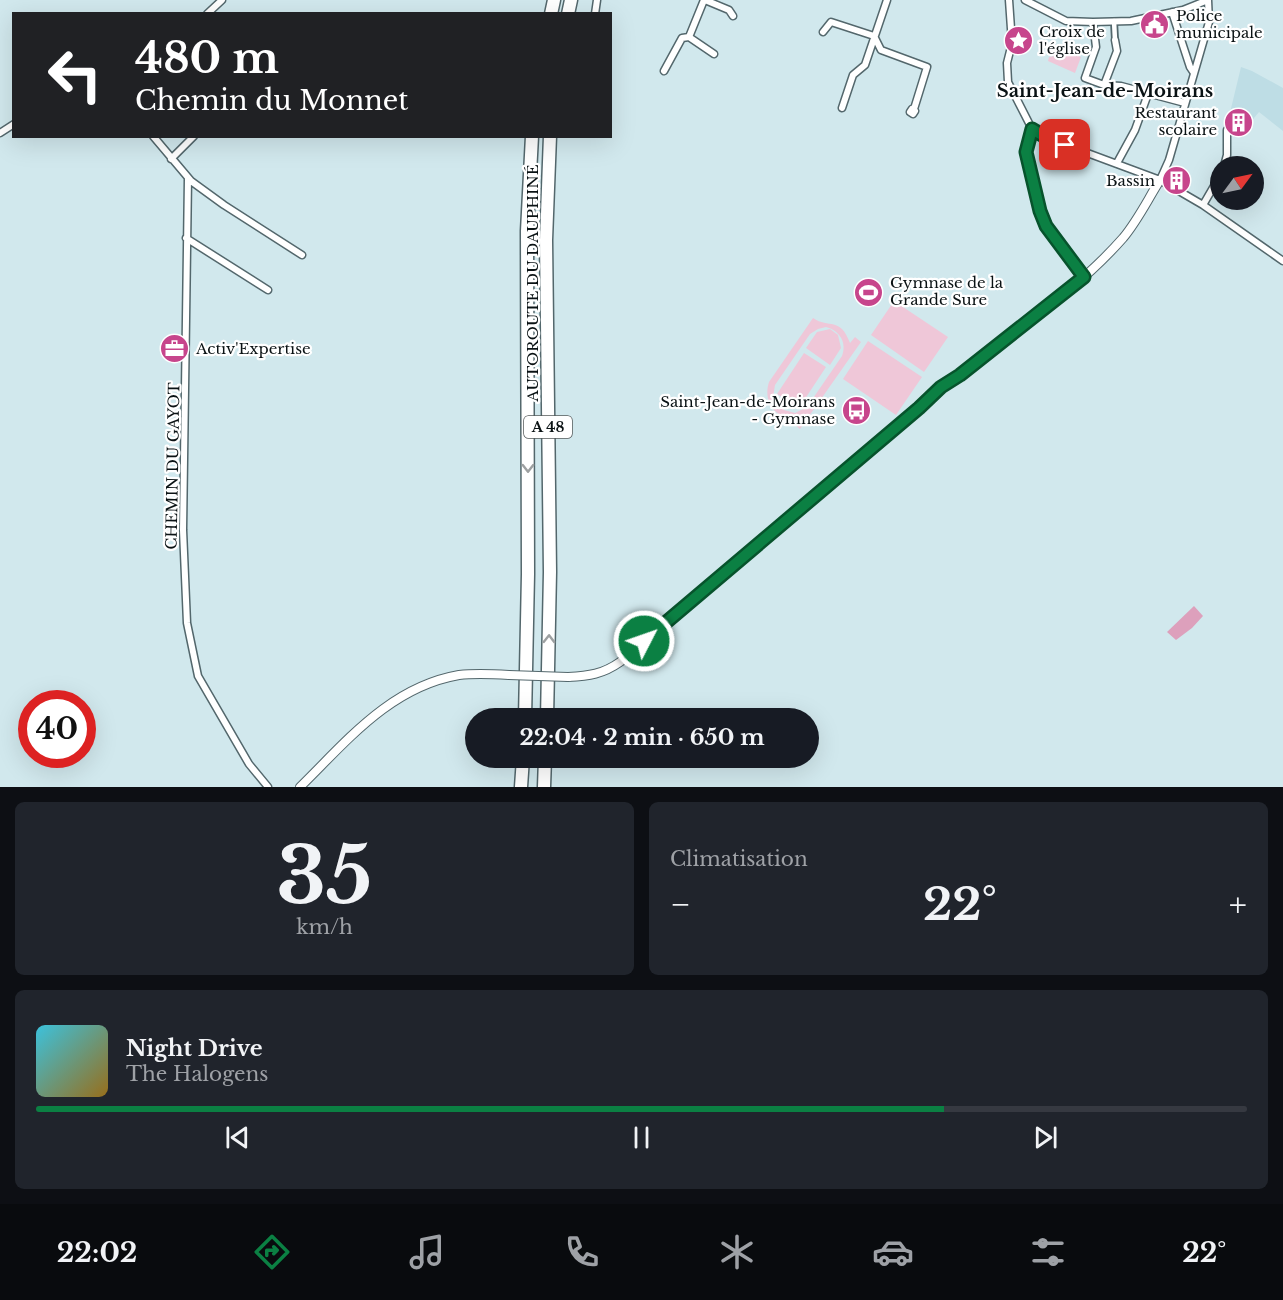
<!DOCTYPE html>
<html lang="fr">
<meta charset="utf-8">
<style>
:root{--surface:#171b24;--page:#20242c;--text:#f1f3f6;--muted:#9ea1a6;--line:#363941;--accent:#0b8043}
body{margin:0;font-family:"Libre Baskerville",serif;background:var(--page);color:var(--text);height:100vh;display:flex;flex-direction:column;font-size:22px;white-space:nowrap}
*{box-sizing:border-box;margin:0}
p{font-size:20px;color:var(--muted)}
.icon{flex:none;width:33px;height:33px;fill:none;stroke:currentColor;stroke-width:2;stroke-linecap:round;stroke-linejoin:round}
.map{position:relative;height:787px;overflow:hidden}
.side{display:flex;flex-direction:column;gap:15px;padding:15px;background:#0d0f14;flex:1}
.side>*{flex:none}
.guide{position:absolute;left:12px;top:12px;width:600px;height:126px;border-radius:0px;box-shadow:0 6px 24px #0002;background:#202124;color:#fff;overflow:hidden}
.needle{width:39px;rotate:57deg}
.controls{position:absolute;left:1210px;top:156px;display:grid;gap:12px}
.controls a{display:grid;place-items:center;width:54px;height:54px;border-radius:50%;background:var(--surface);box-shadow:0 6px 24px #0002;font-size:30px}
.speed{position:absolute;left:18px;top:690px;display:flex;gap:12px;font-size:30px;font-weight:700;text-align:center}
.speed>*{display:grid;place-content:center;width:78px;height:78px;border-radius:50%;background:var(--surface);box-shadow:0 6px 24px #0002;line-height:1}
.speed .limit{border:9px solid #d22;background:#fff;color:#111}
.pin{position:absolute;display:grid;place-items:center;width:51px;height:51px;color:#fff;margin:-26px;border-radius:12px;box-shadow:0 3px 9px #0006}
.me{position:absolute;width:66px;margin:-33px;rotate:49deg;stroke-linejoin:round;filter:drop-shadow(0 0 4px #0008)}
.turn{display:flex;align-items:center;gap:21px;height:126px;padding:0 24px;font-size:27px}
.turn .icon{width:78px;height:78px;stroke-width:2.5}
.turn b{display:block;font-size:42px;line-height:51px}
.big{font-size:45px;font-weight:700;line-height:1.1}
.side .widget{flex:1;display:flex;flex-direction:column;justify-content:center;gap:9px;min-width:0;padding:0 21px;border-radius:9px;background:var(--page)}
.side .dial{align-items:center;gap:0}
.dial b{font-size:78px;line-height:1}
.song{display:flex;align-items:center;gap:18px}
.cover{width:72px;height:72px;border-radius:9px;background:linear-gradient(135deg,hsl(190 70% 55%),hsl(40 70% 35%))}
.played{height:6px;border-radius:3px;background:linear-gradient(90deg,var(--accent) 75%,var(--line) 75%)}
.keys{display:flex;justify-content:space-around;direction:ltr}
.heat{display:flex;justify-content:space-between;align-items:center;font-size:33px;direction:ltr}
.side .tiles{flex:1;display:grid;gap:15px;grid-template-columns:1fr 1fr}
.widget:last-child{grid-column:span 2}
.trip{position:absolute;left:465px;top:708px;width:354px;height:60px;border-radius:30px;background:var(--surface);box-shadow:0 6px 24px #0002;font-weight:700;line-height:60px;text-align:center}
.dock{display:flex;height:96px;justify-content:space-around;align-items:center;background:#090b0e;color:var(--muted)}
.dock .icon{width:42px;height:42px}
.dock .on{color:var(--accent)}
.dock b{font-size:27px;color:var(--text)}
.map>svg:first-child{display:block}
.built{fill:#bedde5}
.green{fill:#efc7d8;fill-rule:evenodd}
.water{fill:#dda0bc}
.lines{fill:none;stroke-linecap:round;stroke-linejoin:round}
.pedestrian-casing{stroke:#53676c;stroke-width:8}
.minor-casing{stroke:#53676c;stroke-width:9}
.tertiary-casing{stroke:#53676c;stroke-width:10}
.motorway-casing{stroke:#53676c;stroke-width:15}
.pedestrian{stroke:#fff;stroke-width:4.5}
.minor{stroke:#fff;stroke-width:6}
.tertiary{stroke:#fff;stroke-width:8}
.motorway{stroke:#fff;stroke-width:12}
.tertiary-bridge-casing{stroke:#53676c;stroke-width:10;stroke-linecap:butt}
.tertiary-bridge{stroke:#fff;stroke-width:8}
.oneway{stroke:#9da0a1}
.route-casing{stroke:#07532c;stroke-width:15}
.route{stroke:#0b8043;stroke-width:10}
.labels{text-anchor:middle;stroke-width:4.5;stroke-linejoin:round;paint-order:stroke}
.shield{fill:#fff;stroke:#54595a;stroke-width:1.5}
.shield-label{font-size:14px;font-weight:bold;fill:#0a1214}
.poi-label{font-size:15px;fill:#0a1214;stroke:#fff;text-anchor:start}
.street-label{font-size:15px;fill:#0a1214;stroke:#fff}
.quarter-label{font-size:18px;font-weight:bold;fill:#0a1214;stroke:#fff}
</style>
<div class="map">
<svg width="1283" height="787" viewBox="0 0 1283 787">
<rect width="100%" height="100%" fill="#d1e8ed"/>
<!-- built -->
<path class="built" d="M1241,67L1252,71L1283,88V131L1259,112L1238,137L1228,131L1227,125Z"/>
<!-- green -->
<path class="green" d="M1071,53L1081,57L1075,73L1048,61L1049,57Z
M894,301L948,337L924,372L871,335Z
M813,318C829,329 840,316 850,343L855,337L861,342L800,429L795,425L799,418C778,421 762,404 769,382ZM826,327C840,331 847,342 842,356L807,407L795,413L784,410L773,397L775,385L810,334L818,329Z
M830,329L838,335L841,348L830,365L806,348L817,332Z
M868,341L922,377L896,415L843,379Z
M804,353L826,367L799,408L777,394Z"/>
<!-- water -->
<path class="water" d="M1194,606L1203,616L1192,628L1176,640L1167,632Z"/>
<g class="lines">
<defs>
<path id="pedestrian" d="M1114,21L1115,40"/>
<path id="minor" d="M704,0L689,37L714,54
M705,0L729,10L733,16
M1009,0L1012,43L1007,63L1008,82L1032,129
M1025,0L1066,21L1093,22L1131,21L1183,10L1208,0
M1172,12L1190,67L1194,73
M207,14L222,0
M595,14L597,0
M1093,22L1096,47L1085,78L1104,85L1121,86L1185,103
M823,32L831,22L874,36L881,50L927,67L914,109
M664,71L682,38L689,37
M1104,85L1117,51L1115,40
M842,108L853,75L865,65L887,0
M912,109L915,111L913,114L910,112Z
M1032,129L1047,138L1160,180L1203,205L1283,261
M1032,129L1026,152L1040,211L1046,226L1084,277
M0,133L14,124
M153,136L191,181L224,205L302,255
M171,159L194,136
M1117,163L1135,130L1148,94
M1224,166L1227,155V130
M188,178L183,530L187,623L198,676L249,764L268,787
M1160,180L1169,160L1209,22L1208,0
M1203,205L1221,174
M186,238L268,290"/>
<path id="tertiary" d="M568,677C589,676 603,674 620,662L760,541L919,408C937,390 957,378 976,362C1026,323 1081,286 1123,238C1138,220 1148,199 1160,180
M300,787C347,741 390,687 459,675C476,673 493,674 509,675"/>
<path id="motorway" d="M551,14L554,0
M568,14L571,0
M525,718L528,574L527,231L532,136
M547,718L550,572L546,240L550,136
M521,787L523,758
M544,787L545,758"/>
</defs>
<!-- pedestrian casing -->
<use href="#pedestrian" class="pedestrian-casing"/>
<!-- minor casing -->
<use href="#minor" class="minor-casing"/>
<!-- tertiary casing -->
<use href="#tertiary" class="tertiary-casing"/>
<!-- motorway casing -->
<use href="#motorway" class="motorway-casing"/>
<!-- pedestrian -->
<use href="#pedestrian" class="pedestrian"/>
<!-- minor -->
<use href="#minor" class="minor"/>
<!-- tertiary -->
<use href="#tertiary" class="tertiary"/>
<!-- motorway -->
<use href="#motorway" class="motorway"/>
<defs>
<path id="tertiary-bridge" d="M509,675L568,677"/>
</defs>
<!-- tertiary-bridge casing -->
<use href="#tertiary-bridge" class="tertiary-bridge-casing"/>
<!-- tertiary-bridge -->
<use href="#tertiary-bridge" class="tertiary-bridge"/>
</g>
<!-- one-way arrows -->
<defs><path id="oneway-chevron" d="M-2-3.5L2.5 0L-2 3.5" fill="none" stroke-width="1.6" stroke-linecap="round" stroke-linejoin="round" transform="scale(1.5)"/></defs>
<g class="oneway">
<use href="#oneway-chevron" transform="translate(528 468) rotate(90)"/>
<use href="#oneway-chevron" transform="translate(549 639) rotate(-89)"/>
</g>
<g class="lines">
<defs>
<path id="route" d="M644,641L919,408L941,387L960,375L1084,277L1046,226L1040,211L1026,152L1032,129L1047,138L1065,145"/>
</defs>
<!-- route casing -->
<use href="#route" class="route-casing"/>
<!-- route -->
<use href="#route" class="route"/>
</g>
<!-- icons -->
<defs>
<symbol id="civic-disc" viewBox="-11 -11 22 22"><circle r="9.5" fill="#c7458c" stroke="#fff"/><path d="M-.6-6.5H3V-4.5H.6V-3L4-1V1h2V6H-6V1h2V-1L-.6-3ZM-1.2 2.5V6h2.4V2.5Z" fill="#fff"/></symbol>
<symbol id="sight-disc" viewBox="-11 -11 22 22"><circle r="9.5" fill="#c7458c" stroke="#fff"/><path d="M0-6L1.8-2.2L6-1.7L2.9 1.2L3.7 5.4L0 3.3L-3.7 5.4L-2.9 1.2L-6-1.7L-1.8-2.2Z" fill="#fff"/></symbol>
<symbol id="building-disc" viewBox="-11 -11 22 22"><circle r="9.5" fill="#c7458c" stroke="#fff"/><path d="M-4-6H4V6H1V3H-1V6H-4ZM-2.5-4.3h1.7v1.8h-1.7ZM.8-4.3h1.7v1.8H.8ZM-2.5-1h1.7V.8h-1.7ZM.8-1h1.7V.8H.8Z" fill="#fff"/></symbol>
<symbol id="stadium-disc" viewBox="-11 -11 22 22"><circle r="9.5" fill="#c7458c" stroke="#fff"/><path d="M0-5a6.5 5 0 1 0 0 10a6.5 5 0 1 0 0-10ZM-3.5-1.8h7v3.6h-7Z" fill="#fff"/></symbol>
<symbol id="office-disc" viewBox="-11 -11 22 22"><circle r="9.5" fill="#c7458c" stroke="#fff"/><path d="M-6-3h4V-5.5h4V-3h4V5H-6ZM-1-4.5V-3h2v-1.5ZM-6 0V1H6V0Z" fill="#fff"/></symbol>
<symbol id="bus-disc" viewBox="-11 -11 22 22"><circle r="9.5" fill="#c7458c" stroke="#fff"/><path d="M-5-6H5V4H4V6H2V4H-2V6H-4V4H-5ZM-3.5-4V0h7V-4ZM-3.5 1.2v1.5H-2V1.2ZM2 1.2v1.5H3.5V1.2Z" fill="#fff"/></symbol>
</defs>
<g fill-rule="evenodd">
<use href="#civic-disc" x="1138" y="8" width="33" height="33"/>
<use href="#sight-disc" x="1002" y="24" width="33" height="33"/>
<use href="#building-disc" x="1222" y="106" width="33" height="33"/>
<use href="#building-disc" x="1160" y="164" width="33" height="33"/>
<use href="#stadium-disc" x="852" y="276" width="33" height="33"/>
<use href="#office-disc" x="158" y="332" width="33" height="33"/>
<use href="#bus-disc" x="840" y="394" width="33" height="33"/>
</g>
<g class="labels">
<!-- shield labels -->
<rect class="shield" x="524" y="416" width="48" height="22" rx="4.5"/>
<g class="shield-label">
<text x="548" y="432">A 48</text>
</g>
<!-- poi labels -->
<g class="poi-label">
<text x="1176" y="21">Police<tspan x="1176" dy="17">municipale</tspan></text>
<text x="1039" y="37">Croix de<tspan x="1039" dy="17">l'église</tspan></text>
<text x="1217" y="118" text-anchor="end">Restaurant<tspan x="1217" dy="17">scolaire</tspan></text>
<text x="1155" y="186" text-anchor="end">Bassin</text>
<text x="890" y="288">Gymnase de la<tspan x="890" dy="17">Grande Sure</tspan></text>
<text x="196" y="354">Activ'Expertise</text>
<text x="835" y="407" text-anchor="end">Saint-Jean-de-Moirans<tspan x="835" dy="17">- Gymnase</tspan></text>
</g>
<!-- street labels -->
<g class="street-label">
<text transform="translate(533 283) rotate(-90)" y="5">AUTOROUTE DU DAUPHINÉ</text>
<text transform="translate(173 466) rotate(-89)" y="5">CHEMIN DU GAYOT</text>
</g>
<!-- quarter labels -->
<g class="quarter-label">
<text x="1105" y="97">Saint-Jean-de-Moirans</text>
</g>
</g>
</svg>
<div class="controls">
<a><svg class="needle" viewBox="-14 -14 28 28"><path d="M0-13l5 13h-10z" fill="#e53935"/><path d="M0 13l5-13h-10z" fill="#9ea1a6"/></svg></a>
</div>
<div class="speed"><div class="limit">40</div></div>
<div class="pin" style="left:1065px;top:145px;background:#d93025"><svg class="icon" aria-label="arrive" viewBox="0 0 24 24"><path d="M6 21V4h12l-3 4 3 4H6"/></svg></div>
<svg class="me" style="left:644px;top:641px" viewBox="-20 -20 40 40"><circle r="17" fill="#0b8043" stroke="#fff" stroke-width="3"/><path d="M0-11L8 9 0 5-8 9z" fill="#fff"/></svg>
<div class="trip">22:04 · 2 min · 650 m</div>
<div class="guide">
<div class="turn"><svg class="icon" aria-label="left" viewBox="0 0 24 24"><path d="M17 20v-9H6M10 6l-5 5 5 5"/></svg><div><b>480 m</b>Chemin du Monnet</div></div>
</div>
</div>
<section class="side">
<div class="tiles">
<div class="widget dial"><b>35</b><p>km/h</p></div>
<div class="widget"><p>Climatisation</p>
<div class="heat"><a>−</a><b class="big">22°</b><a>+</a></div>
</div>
<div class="widget">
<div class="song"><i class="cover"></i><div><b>Night Drive</b><p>The Halogens</p></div></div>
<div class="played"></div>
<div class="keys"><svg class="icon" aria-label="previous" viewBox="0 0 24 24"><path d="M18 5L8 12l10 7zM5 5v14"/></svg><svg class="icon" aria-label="pause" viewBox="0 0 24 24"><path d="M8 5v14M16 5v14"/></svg><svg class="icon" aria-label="next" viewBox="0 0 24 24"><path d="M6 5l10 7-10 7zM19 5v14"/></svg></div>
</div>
</div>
</section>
<nav class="dock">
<b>22:02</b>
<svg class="icon on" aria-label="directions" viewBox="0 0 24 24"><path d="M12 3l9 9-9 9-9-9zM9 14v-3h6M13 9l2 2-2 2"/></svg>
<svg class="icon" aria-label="music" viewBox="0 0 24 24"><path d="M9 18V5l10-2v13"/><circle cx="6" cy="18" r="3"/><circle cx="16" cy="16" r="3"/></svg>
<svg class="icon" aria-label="phone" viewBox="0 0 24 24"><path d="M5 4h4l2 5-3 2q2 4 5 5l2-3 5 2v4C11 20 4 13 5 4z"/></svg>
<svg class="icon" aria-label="climate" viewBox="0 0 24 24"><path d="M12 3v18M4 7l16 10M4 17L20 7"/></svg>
<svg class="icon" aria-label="car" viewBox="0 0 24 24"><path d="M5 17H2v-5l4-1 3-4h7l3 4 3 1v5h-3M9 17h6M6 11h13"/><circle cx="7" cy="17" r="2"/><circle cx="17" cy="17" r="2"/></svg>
<svg class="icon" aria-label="filters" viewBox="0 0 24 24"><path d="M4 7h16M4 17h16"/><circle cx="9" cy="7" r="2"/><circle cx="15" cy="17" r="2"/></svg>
<b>22°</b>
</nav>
